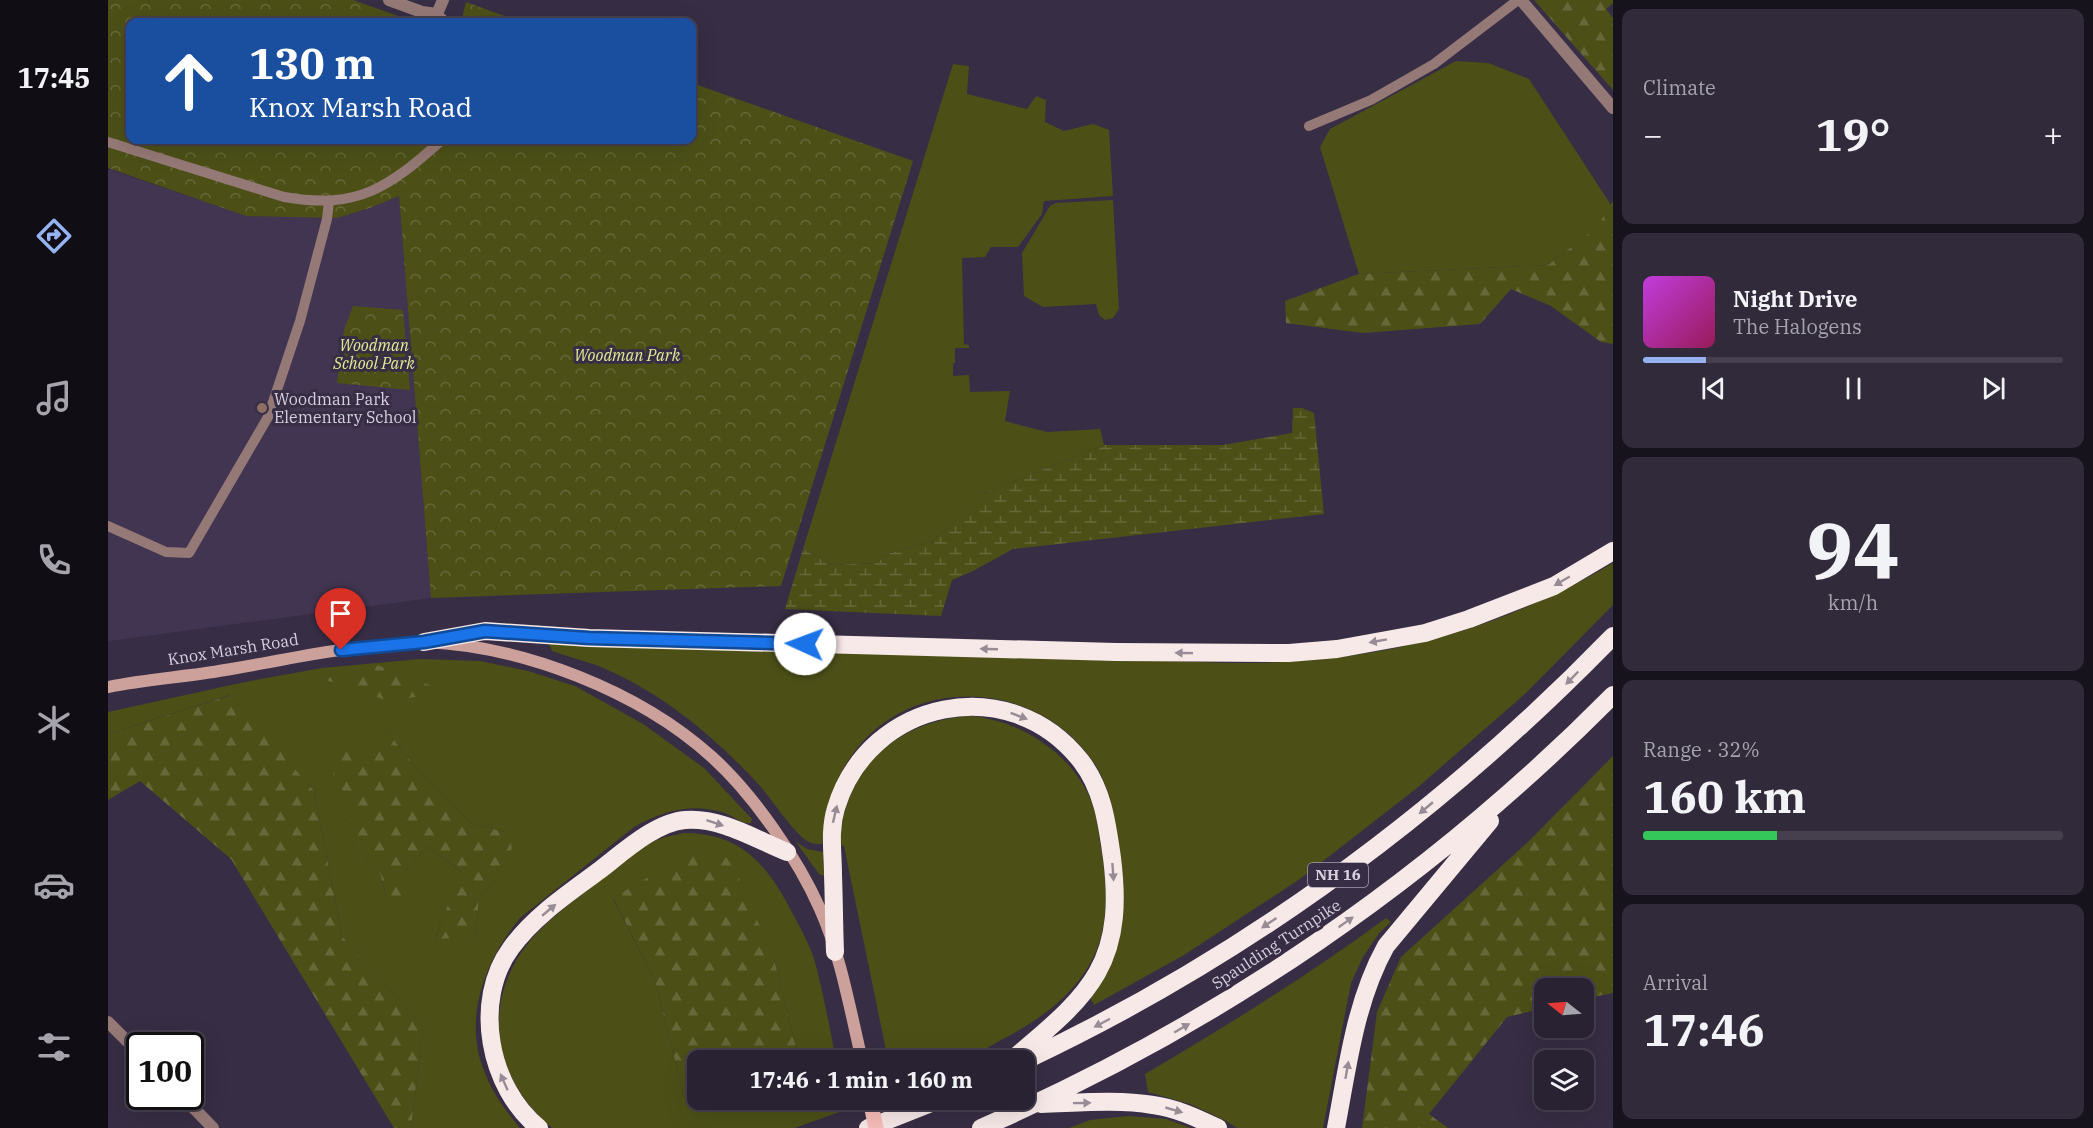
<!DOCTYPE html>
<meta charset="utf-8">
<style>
:root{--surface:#292233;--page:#312a3b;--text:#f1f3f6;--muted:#a5a4ac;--line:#453f4e;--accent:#95b2f1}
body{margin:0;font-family:"IBM Plex Serif",serif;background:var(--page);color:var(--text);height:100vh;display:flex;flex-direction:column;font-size:22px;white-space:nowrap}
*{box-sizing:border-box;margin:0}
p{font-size:20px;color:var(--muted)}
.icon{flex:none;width:33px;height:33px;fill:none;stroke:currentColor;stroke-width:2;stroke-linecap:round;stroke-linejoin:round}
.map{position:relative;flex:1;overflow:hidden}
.details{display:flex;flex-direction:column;gap:9px;padding:9px;background:#17131c;width:480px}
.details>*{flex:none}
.banner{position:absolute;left:18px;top:18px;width:570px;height:126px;border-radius:12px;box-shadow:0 6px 24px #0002,0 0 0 2px var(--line);background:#1a4fa0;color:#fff;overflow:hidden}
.needle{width:39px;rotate:287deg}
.buttons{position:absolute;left:1426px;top:978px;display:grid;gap:12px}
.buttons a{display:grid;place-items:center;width:60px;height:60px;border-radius:12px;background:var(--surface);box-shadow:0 6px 24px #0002,0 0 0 2px var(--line);font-size:30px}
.speed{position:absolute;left:18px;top:1032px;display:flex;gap:12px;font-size:30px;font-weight:700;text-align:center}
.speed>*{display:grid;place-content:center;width:78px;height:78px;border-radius:50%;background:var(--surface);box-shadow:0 6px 24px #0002,0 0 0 2px var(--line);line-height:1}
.speed .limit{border:3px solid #111;border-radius:9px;background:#fff;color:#111}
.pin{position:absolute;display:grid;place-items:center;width:51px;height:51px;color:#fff;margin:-62px -26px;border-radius:50% 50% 50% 0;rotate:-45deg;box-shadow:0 0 6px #0007}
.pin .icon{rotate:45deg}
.me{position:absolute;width:66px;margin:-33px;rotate:272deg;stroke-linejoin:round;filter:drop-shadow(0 0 4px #0008)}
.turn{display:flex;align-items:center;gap:21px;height:126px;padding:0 24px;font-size:27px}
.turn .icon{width:78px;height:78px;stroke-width:2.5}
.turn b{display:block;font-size:42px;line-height:51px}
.big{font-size:45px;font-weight:800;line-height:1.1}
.details .widget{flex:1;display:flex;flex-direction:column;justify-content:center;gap:9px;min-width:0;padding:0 21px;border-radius:12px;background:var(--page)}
.details .dial{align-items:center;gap:0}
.dial b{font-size:78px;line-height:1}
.song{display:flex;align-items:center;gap:18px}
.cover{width:72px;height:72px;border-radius:9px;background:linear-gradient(135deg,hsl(290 70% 55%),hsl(330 70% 35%))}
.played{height:6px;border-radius:3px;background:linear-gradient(90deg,var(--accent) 15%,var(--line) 15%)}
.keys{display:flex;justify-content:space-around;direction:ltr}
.heat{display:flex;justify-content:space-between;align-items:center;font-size:33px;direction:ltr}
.charge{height:9px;border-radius:4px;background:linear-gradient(90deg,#34c759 32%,var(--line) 0)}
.trip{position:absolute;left:579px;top:1050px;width:348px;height:60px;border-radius:12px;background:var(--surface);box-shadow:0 6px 24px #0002,0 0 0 2px var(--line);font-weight:800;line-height:60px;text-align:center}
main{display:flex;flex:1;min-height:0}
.tabs{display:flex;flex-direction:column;width:108px;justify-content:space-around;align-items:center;background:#100e14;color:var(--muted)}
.tabs .icon{width:42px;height:42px}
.tabs .on{color:var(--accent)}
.tabs b{font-size:27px;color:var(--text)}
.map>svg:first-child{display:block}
.built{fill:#423551}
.grass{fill:#4c5017;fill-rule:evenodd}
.forest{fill:url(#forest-firs)}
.wetland{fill:url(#wetland-marsh)}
.park{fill:url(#park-crowns)}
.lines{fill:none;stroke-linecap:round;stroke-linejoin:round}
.lane{stroke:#957976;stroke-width:10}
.street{stroke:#957976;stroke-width:12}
.secondary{stroke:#cca09b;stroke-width:12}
.highway{stroke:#f7e9e7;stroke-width:18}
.primary-bridge{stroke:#f7beb8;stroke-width:15}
.oneway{fill:#978b96}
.route-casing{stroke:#114b97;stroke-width:15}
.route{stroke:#1a73e8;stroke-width:10}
.education-dot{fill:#8d6e63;stroke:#372d44;stroke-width:2}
.labels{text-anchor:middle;stroke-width:6;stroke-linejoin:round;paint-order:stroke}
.shield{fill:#372d44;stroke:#a69eb0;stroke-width:1.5}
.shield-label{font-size:15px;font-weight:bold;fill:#d5cfde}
.park-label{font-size:16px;font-style:italic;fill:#e3ea94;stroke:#372d44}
.poi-label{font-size:16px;fill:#d5cfde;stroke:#372d44;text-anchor:start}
.street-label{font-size:16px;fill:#d5cfde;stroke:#372d44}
</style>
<main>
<nav class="tabs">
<b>17:45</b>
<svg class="icon on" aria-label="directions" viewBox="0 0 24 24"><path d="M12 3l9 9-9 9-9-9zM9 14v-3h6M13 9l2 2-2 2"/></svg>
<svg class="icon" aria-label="music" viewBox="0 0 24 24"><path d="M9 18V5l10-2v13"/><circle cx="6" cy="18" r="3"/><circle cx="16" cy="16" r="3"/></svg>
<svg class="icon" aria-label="phone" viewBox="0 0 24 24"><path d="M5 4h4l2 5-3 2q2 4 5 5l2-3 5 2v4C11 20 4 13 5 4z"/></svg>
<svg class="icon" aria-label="climate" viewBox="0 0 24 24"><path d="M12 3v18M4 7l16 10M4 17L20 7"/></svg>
<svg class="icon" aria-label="car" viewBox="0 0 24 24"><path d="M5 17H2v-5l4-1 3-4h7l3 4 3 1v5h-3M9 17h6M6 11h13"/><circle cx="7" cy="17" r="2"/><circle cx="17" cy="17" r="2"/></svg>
<svg class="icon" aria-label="filters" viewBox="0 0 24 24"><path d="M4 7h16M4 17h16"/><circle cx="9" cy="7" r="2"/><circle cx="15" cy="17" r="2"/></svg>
</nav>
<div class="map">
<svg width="1505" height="1128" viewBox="0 0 1505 1128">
<defs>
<pattern id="forest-firs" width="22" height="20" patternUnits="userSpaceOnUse" patternTransform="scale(1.5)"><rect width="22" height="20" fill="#4c5017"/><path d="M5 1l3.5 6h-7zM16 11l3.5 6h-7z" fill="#656838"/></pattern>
<pattern id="wetland-marsh" width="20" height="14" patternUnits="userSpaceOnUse" patternTransform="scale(1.5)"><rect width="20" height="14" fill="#4c5017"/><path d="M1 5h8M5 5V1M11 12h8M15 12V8" fill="none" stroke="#656838"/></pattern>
<pattern id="park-crowns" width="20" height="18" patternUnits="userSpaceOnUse" patternTransform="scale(1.5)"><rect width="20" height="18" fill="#4c5017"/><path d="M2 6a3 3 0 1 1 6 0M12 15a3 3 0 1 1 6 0" fill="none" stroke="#656838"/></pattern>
</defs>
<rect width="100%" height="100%" fill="#372d44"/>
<!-- built -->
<path class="built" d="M0,169L138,216L229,218L262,208L291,196L323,598L0,641Z"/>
<!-- grass -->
<path class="grass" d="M1348,61L1380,63L1421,79L1503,205L1490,227L1440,265L1251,274L1212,147L1222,129Z
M845,64L861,66L859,94L919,109L928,96L938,100L937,122L956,131L985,124L1001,130L1005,196L936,201L934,214L910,247H883L877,257L854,258L856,344L861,345V348H847V363H845V376L861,375L862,392L902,391L897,421L939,432L992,429L996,445L879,492L825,541L779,554L769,563L724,565L695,549Z
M1005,200L1011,309L1005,318L997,320L991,315L988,304L935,307L916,296L914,253L942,206L948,203Z
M1505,563V605L1417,694L1309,788L1192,879L1076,955L986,1005L982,997C991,978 1010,944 1013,926C1018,900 1014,875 1011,849C1007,820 1003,791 988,766C936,682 808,671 747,751C725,779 717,810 714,844C710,844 705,844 701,842C687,835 665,801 653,787C606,736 553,691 488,665C473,660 458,656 444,651L440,642L1122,663C1263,664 1383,635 1505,563Z
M312,659L372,661L420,671L467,686L535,724L596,768L644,819L643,823C634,825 626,816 617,813C585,802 554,811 526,827L412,918C377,960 354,1020 377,1073C385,1094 398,1111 412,1128H303L315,1027L234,936L206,791L122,695L0,734V712L137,682L214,668ZM278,730L312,773L363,823L400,833L387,879L371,899L367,937L328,938L332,924L355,873L319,846L295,874L279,899L272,873L243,842V808Z
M862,716C914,720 970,757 986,809C990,823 991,839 994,854C999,889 1001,923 986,956C967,995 934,1018 897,1038C885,1044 865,1058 853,1060C846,1062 837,1060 830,1060C813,1060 796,1060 780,1060L736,846L731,845C736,770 787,721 862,716Z
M576,833C635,833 661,867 686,916C694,931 704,949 708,966C716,997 722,1029 728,1060H691L666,959L586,850L505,899L547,980L576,1097H589L590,1100H731L734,1111L687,1128H444C385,1079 372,1003 421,942C438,921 462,904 483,887C500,873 530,848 549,840C558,836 567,835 576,833Z
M688,842L699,849L715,852L716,876L711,874Z
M1278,918L1283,922L1272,932L1255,957L1243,983L1215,1128H1129L1116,1120L1082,1104L1040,1092L1037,1074C1120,1025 1201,975 1278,918Z
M1020,1116L1058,1119L1083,1128H961L982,1120Z"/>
<!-- forest -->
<path class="forest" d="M1426,0H1505V3L1498,9L1505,18V90Z
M1505,201V344L1493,342L1443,306L1403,289L1372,324L1255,333L1178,323L1177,301L1251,274L1440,265L1489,227Z
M269,665L340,692L281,701L215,679Z
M123,695L206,791L234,936L315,1027L303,1128H286L123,859L32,781L0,800V734Z
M278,730L312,773L363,823L400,833L404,848L387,879L371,899L367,937L328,939L332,924L354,872L319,846L295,874L297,898L279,899L272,873L243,842V808L225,773L237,746L261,751Z
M1505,756V993L1476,999V988H1437V1008L1399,1017L1321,1114L1340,1128H1254L1269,1012L1293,957L1421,841Z
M586,850L622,858L666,959L691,1060H590L589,1097H576L547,980L505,898Z"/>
<!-- wetland -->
<path class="wetland" d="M1185,408H1194L1206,413L1216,514L905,549L865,571L844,580L833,616L677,609L695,549L724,565L769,563L779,554L825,541L879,492L996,445H1115L1184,433Z"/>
<!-- park -->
<path class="park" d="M0,0H245L307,22H22V140H584V83L805,161L673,586L323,598L291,196L262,208L229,218L138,216L0,168Z
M358,2L413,22H353Z
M245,306L295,310L302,390L229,383L236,330Z"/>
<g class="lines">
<!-- lane -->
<path class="lane" d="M329,14L338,22
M1201,126L1263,100L1326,64L1410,0
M0,142L176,197C251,210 281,187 334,140
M0,526L58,552L81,553L160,417L192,321L219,219L221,201"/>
<!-- street -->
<path class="street" d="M281,0L314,12L329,14L335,0
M1413,0L1505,108
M0,1022L32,1054
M74,1096L105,1128"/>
<!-- secondary -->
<path class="secondary" d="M0,687C39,679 78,677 117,670C172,661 226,648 282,645C293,644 305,642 317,642C415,646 531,691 604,757C645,794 690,859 712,909C733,956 742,1010 754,1060"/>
<!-- highway -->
<path class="highway" d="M316,642L377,631L481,638L1008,652L1181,653L1229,649L1317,633L1361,619L1446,586L1505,551
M727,952C726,927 726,901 725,875C725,852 721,831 728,808C761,699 902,670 973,761C995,790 999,823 1004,858C1009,898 1009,938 989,973C969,1008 933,1034 904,1060
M916,1061C1137,957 1335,811 1505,636
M933,1104C969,1103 1009,1099 1045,1105C1068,1108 1089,1118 1110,1128
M431,1128C381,1088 364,1001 403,948C426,916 461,893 492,870C514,853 548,822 577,820C612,817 647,839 679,852
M760,1128L831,1100
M873,1128C1110,1025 1324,878 1505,695
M1228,1128C1240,1065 1247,1002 1278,946L1382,821"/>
<!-- primary-bridge -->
<path class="primary-bridge" d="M762,1100L768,1128"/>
</g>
<!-- one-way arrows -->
<defs><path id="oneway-solid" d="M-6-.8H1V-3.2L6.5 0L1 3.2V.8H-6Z" transform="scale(1.5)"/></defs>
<g class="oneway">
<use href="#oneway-solid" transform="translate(1454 581) rotate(150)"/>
<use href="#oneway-solid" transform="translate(1270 641) rotate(170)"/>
<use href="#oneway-solid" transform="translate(881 649) rotate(-178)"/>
<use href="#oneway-solid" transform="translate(1076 653) rotate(-179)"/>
<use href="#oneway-solid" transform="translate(1464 678) rotate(134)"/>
<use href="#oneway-solid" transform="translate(911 716) rotate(21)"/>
<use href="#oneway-solid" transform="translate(1318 808) rotate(140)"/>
<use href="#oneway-solid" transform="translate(727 814) rotate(-77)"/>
<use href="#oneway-solid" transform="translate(607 823) rotate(18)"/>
<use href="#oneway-solid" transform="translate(1005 872) rotate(86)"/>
<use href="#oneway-solid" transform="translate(441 910) rotate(-40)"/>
<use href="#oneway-solid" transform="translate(1238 922) rotate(-35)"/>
<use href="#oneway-solid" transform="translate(1161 923) rotate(146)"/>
<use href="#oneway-solid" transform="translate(994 1023) rotate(152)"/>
<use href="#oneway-solid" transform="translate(1074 1028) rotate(-30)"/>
<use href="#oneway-solid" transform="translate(1239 1070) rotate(-80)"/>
<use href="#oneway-solid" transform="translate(396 1082) rotate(-114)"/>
<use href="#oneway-solid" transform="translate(974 1103) rotate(-1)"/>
<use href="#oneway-solid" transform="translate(1066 1110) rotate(16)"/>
</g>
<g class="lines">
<defs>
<path id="route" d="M233,650L316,642L377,631L481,638L697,644"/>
</defs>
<!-- route casing -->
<use href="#route" class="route-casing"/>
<!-- route -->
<use href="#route" class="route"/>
</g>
<!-- markers -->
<circle class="education-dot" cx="154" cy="408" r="6"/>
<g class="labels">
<!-- shield labels -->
<rect class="shield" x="1200" y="863" width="60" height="24" rx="4.5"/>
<g class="shield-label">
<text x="1230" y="880">NH 16</text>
</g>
<!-- park labels -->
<g class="park-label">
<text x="266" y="351">Woodman<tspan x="266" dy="18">School Park</tspan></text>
<text x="519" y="361">Woodman Park</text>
</g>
<!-- poi labels -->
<g class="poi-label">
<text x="166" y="405">Woodman Park<tspan x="166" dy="18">Elementary School</tspan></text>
</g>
<!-- street labels -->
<g class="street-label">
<text transform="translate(125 649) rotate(-9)" y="6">Knox Marsh Road</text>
<text transform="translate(1168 944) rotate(-33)" y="6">Spaulding Turnpike</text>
</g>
</g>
</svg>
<div class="buttons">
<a><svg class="needle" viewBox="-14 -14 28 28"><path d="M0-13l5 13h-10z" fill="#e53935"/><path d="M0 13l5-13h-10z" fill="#a5a4ac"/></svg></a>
<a><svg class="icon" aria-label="layers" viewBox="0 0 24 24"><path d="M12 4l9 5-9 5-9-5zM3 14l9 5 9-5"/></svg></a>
</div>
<div class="speed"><div class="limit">100</div></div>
<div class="pin" style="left:233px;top:650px;background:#d93025"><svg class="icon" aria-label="arrive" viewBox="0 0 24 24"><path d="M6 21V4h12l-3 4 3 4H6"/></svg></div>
<svg class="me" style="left:697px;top:644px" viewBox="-20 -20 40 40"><circle r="19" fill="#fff"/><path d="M0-13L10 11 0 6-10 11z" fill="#1a73e8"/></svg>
<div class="trip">17:46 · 1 min · 160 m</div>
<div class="banner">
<div class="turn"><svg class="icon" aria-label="ahead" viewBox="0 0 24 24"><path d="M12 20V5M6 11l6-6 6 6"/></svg><div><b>130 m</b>Knox Marsh Road</div></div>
</div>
</div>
<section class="details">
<div class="widget"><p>Climate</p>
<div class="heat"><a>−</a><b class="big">19°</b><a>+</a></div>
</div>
<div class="widget">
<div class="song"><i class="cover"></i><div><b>Night Drive</b><p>The Halogens</p></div></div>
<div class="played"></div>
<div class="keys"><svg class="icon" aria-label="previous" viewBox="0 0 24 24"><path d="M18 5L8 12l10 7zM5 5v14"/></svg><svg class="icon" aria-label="pause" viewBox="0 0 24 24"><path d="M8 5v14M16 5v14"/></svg><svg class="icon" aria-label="next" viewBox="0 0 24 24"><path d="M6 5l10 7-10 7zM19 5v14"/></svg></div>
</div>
<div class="widget dial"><b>94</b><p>km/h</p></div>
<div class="widget"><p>Range · 32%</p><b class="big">160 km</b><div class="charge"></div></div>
<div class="widget"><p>Arrival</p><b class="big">17:46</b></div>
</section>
</main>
